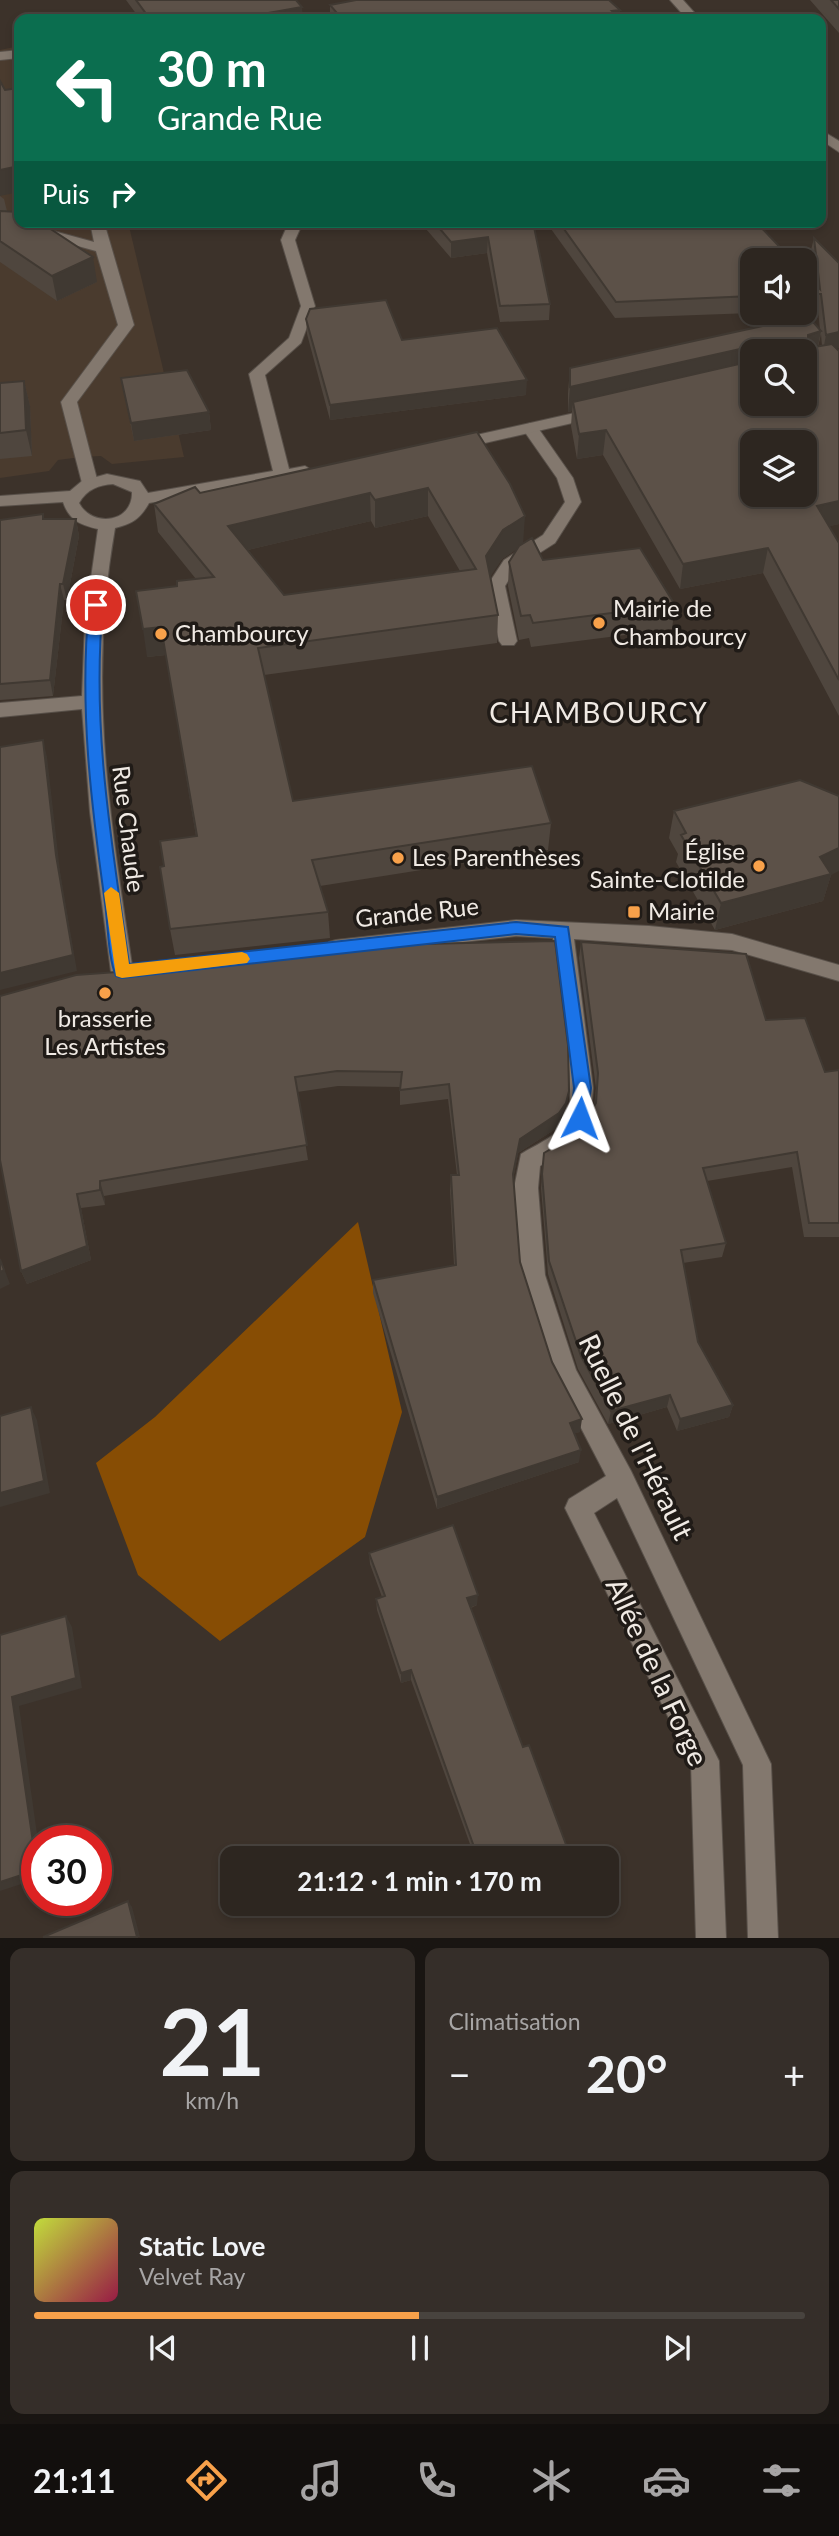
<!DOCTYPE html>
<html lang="fr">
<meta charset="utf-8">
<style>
:root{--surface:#2d2620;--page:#352e29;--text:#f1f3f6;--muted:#a7a5a5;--line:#48433e;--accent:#f8a14a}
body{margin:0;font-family:Lato,sans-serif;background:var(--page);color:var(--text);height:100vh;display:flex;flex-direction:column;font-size:26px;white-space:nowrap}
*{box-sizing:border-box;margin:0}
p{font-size:23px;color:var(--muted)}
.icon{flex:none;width:38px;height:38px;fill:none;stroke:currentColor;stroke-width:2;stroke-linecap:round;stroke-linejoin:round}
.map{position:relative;height:1938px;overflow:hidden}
.side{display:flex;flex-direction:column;gap:10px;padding:10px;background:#191512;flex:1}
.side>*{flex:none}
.hud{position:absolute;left:14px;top:14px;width:812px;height:214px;border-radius:14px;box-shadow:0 4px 10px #0003,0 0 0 2px var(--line);background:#0b6e4f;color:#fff;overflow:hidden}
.controls{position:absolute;left:740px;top:248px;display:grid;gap:14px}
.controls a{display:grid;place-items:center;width:77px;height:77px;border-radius:14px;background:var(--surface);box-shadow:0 4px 10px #0003,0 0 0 2px var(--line);font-size:35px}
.speed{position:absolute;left:21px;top:1825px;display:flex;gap:14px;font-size:35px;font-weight:700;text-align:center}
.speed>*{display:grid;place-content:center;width:91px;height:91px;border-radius:50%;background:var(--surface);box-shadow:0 4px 10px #0003,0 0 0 2px var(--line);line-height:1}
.speed .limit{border:10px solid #d22;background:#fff;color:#111}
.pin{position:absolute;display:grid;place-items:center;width:60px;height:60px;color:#fff;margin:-30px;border:4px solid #fff;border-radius:50%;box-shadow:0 2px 7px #0007}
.me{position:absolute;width:77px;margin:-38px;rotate:3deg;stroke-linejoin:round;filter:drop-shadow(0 0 5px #0008)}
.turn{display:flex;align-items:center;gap:24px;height:147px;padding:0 28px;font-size:32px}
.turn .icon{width:91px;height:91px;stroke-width:2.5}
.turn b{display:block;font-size:49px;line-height:60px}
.then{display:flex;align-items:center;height:66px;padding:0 28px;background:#0003;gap:14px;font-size:26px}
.big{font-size:52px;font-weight:700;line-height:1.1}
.side .tile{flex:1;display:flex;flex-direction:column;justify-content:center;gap:10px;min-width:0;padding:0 24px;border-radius:14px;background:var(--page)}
.side .dial{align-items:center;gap:0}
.dial b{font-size:91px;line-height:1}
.song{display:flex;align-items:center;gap:21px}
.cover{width:84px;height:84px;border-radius:10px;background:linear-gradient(135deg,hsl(70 70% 55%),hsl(340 70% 35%))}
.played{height:7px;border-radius:4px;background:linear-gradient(90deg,var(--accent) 50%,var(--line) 50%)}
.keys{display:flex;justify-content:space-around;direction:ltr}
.heat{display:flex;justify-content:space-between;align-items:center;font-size:38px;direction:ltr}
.side .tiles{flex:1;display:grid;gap:10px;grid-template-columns:1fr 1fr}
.tile:last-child{grid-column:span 2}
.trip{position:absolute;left:220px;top:1846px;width:399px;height:70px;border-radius:14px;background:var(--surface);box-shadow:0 4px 10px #0003,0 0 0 2px var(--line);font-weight:700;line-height:70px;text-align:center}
.menu{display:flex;height:112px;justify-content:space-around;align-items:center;background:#120f0d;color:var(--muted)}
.menu .icon{width:49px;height:49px}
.menu .on{color:var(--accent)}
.menu b{font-size:32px;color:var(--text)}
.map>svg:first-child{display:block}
.built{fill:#4a3b2e}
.forest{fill:#874d04}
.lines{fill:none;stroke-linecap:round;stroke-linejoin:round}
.lane-casing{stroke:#585049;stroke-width:2}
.street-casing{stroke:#585049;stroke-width:2}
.lane{fill:#83786e;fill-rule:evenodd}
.street{fill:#83786e;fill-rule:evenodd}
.wall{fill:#4f463e;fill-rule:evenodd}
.shaded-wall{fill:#403932}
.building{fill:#5c5148;stroke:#403932;stroke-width:2;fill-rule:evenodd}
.route{fill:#1a73e8;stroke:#114b97;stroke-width:2}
.slow{fill:#f59e0b}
.poi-dot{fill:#f8a14a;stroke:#201b17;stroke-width:2.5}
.labels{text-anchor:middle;stroke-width:7;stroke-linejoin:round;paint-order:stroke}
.poi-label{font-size:24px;fill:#f0eae4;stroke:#201b17;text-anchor:start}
.street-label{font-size:24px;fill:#f0eae4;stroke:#201b17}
.quarter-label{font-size:28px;letter-spacing:2px;fill:#f0eae4;stroke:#201b17}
.near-street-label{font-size:28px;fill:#f0eae4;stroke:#201b17}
</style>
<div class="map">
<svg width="839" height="1938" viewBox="0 0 839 1938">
<rect width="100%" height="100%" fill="#3c322a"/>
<!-- built -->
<path class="built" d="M19,46V222H128L184,457L112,464L101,456L81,457L58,460L49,471L0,478V50Z"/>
<!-- forest -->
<path class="forest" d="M358,1222L402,1412L365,1537L220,1641L138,1575L96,1463L155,1417Z"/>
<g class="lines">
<defs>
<path id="lane" d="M19,50V58L0,60V52Z
M90,222H104L134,325L77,402L98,483L90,488L82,483L61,402L118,325L96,251L38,235L0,234V226L39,227L94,242Z
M530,423L536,425L573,478L581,502L555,543L516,568L505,586L517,641L514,645H502L499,641L487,586L504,560L543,535L565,502L557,478L522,428Z"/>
<path id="street" d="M670,0H683L700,19H687Z
M821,130L839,141V152L821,140Z
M289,222H303L295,240L315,306L301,343L265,375L289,469L305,466L313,471L305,476L149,503C140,519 132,524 115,528C87,686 110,817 133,972L129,978L122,980L115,978L111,972L90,812L82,709L0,717V703L82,696L85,620L98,529C80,525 69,520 63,502L0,506V496L70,491L82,481L107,474L140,481L148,493L273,471L249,374L289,338L301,306L281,240ZM113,484L132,492C133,523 92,528 79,503C87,489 99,485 113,484Z
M597,408L605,413L603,416L454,450L446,445L454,440Z
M516,920L649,926L732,934L839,965V981L732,950L574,939L593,1088L591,1118L576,1144L540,1166L538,1188L545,1275L576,1370L631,1471L771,1764L778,1938H748L743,1765L617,1498L594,1513L719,1761L726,1938H696L691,1763L565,1508L569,1499L606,1476L553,1374L521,1275L514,1188L521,1154C537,1144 559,1136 567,1119C578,1097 557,969 553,938L516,936L336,956L329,954L326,948L329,942L336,940Z"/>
</defs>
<!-- lane casing -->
<use href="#lane" class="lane-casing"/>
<!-- street casing -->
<use href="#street" class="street-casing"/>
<!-- lane -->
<use href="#lane" class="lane"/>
<!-- street -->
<use href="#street" class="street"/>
</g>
<!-- wall -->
<path class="wall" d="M126,0H296L303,19H140Z
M810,0H839V33Z
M330,5L620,10L619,17L621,19H330Z
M0,196L4,199L7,211L97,282L57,301L0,262Z
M420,222H533L550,304L549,320L500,322L487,253L451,258Z
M546,222H756L752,261V313L615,318Z
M814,238L836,348L839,351V524L829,526L839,543V716L763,573L680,589L603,455L577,459L571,426L572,411L568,412V393L570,368L820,330L818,310L805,311V273L814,282L810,254ZM821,334L822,346L818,347ZM752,352H805L752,404Z
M306,319L402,340L526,395L330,420L307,334Z
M121,378L209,412L211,430L134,441Z
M24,381L30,406L32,456L0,459V383Z
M477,432L523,543L543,560L675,605L672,629L531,647L529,638L519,640L508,586L509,562L518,548L502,559L490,576L498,615L497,643L264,675L293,801L551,823L548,850L320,886L328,912L330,938L175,955L170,929L164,866L196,836L166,655L147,657L177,586L196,579L158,532L154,504ZM428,516L460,571L284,595L248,550L371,521L375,528Z
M44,519H76L79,536L67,600H64L53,696L0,700V520Z
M674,811L831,875L823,901L715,930L676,862L678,854L669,838Z
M581,942L766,1020L825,1072L839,1070V1237H804L792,1167L707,1181L726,1243L722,1257L683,1263L698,1342L733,1405L729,1417L677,1431L667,1407L608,1424L578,1369L548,1274L541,1188L544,1153L579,1132L594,1106L596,1088L579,958Z
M336,946L569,1091L565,1118L557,1128L518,1153L513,1180L520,1262L552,1362L580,1432L574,1433L579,1462L437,1509L373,1293V1280L454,1265L450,1190L451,1175H457L448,1099L400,1105V1087L338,1086L297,1092L308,1160L104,1196L105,1205L81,1208L91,1260L27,1284L21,1271L117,972Z
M369,1553L477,1605L471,1608L523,1747L571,1858H475L411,1680L401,1683L377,1610L376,1599L382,1597L370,1564Z"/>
<!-- shaded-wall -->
<path class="shaded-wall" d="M302,7L303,19H234Z
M620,10L619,19L612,11Z
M19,166V192L0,196V170Z
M826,187L823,203L821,204V188Z
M488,237L487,253L451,258V242Z
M93,257L97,282L57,301L52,276Z
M821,331L816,356L805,359L808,335Z
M839,332V348L823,351L826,335Z
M758,345L757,352H752V370L573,402L572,411L568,412L570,387Z
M527,380L526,395L330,420V405Z
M24,381L30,406L32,456L26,430Z
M209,412L211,430L134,441L131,423Z
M606,430L603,455L577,459L579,434Z
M428,488V516L375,528V500Z
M370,493L371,521L231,554L228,526Z
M839,501V524L812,531L817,506Z
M525,516L523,545L502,559L485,585L486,556L503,530Z
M76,519L79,536L67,600L63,584Z
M768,548L763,573L680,589L683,564Z
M60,584L64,600L53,696L50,680Z
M161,627L166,655L147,657L143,629Z
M43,740L47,757L60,871L77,971L0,990V973L56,855Z
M839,848V871L831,875L823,901L715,930L721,903Z
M569,1091L565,1118L557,1128L518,1153L511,1188L513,1174L520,1139Z
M100,1181L104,1196L105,1205L100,1190Z
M77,1194L81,1208L91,1260L27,1284L21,1271Z
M0,1258L10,1284L0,1289Z
M670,1395L667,1407L608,1424L611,1411Z
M733,1405L729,1417L677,1431L680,1419Z
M31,1407L37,1420L50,1493L0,1507V1493Z
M582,1419L580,1432L568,1435L570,1423Z
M581,1450L579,1462L437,1509V1497Z
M478,1595L477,1605L466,1609L467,1598Z
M66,1616L72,1627L82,1688L19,1706L38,1841H37V1869L12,1697Z
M411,1670V1680L401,1683V1673Z
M37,1870V1879L0,1891V1882Z
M128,1901L132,1907L140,1937H137Z
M495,1904H510L493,1910Z"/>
<!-- building -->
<path class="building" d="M136,0H296L302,7L234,19H150Z
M356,0H609L620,10L612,11L621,19H342L330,5Z
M831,0H839V9Z
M0,81L5,90L19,88V166L0,170Z
M821,182L826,187L821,188Z
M0,211L19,212V222H40L93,257L52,276L0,241Z
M434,222H533L550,304L500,306L488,237L451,242Z
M559,222H756L793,261H752V296L616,302Z
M814,238L839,263V332L826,335L821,294H805V273L820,289Z
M386,300L402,340L497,328L527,380L330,405L306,319L310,309Z
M808,316L821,331L808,335V348L832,344L839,351V501L817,506L839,543V680L768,548L683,564L606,430L579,434L573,402L752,361V404H805V352H758V345L570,387V368ZM752,443H805V495H752Z
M187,370L209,412L131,423L121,378Z
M24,381L26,430L0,433V383Z
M477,432L510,484L525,516L503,530L486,556L498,615L258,648L293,801L532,766L551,823L312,860L328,912L170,929L160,867L164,866L160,841L197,836L161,627L143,629L136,591L177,586V581L214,577L154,504L195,487L200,493ZM428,488L476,569L284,595L228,526L370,493L375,500Z
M43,514V519H76L63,584H60L50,680L0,684V520Z
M532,538L543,560L640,548L675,605L533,623L530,615L521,616L509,562L519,546Z
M43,740L56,855L73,955L0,973V747Z
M800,780L839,796V848L820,857L831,874L721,903L681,835L686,833L674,811Z
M555,941L568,1045L569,1091L566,1103L559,1113L520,1139L513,1174L520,1262L552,1362L582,1419L570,1423L581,1450L437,1497L373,1280L456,1265L451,1175H459L449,1084L400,1090L402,1072L337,1071L295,1077L307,1145L100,1181V1190L77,1194L87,1246L21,1271L0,1160V996L76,975L117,972L155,963L335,943L336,946Z
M581,942L746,954L766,1020L805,1018L825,1072L839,1070V1223H809L797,1152L703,1168L726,1243L681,1250L698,1342L733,1405L680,1419L670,1395L611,1411L581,1356L549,1261L542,1174L544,1153L579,1132L596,1103L598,1073Z
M0,1259L4,1270L0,1272Z
M31,1407L44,1481L0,1493V1416Z
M453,1525L478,1595L467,1598L523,1747L529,1745L571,1858H478L411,1670L401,1673L376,1599L385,1596L369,1553Z
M66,1616L76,1678L12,1697L37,1870L0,1882V1635Z
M128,1901L137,1937H43Z"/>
<!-- route -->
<path class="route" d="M96,601L103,605C91,726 112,845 129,964L516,922L568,927L591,1088L586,1123L580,1125L574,1123L571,1118L574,1088L555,937L516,934L122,978L116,976C108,958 108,923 105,903C91,803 79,706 89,605Z"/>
<!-- slow -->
<path class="slow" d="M111,887L119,893L129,964L242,952L247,954L250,959L247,963L122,978L116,976L104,893Z"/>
<!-- markers -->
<g class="poi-dot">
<circle cx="599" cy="623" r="7"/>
<circle cx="161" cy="634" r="7"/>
<circle cx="398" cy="858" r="7"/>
<circle cx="759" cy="866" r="7"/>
<rect x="627" y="905" width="14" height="14" rx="3.5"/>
<circle cx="105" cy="993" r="7"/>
</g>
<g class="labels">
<!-- poi labels -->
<g class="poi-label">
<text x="613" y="617">Mairie de<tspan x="613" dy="28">Chambourcy</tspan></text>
<text x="175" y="642">Chambourcy</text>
<text x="745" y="860" text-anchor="end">Église<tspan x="745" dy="28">Sainte-Clotilde</tspan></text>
<text x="412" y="866">Les Parenthèses</text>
<text x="648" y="920">Mairie</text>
<text x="105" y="1027" text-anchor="middle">brasserie<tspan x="105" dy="28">Les Artistes</tspan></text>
</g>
<!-- street labels -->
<g class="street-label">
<text transform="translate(128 829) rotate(83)" y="8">Rue Chaude</text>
<text transform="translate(417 913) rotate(-6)" y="8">Grande Rue</text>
</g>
<!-- quarter labels -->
<g class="quarter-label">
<text x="599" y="723">CHAMBOURCY</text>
</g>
<!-- near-street labels -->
<g class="near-street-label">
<text transform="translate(636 1437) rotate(64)" y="10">Ruelle de l'Hérault</text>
<text transform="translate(657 1672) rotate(65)" y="10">Allée de la Forge</text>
</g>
</g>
</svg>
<div class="controls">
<a><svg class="icon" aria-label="sound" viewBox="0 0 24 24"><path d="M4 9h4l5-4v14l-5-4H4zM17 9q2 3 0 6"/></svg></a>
<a><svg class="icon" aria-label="search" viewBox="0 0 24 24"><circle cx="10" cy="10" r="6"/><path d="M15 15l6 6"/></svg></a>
<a><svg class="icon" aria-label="layers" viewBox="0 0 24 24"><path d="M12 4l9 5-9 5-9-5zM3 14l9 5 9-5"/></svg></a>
</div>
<div class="speed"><div class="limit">30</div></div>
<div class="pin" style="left:96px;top:605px;background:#d93025"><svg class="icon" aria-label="arrive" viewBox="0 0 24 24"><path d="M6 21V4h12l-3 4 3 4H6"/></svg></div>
<svg class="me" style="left:580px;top:1118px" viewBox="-20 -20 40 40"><path d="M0-17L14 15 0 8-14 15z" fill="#1a73e8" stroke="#fff" stroke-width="4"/></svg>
<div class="trip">21:12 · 1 min · 170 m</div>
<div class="hud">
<div class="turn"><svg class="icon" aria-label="left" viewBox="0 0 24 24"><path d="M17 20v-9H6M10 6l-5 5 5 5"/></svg><div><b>30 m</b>Grande Rue</div></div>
<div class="then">Puis<svg class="icon" aria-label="right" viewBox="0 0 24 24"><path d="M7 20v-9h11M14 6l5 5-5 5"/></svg></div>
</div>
</div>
<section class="side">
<div class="tiles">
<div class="tile dial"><b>21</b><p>km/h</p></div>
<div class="tile"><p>Climatisation</p>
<div class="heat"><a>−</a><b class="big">20°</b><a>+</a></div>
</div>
<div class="tile">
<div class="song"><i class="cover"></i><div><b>Static Love</b><p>Velvet Ray</p></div></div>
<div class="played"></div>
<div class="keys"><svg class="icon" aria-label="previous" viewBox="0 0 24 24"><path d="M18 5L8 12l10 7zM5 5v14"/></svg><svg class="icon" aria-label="pause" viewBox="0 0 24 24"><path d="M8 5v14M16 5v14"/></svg><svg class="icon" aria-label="next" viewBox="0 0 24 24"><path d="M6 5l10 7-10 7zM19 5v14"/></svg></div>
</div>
</div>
</section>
<nav class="menu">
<b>21:11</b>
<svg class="icon on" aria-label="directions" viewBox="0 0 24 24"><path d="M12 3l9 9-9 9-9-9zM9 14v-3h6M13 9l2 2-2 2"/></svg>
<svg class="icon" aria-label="music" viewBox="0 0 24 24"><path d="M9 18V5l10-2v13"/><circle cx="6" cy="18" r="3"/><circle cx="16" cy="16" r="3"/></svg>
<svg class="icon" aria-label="phone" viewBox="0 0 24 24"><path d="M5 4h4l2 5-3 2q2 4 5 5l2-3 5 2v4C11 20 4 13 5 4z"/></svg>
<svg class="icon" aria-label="climate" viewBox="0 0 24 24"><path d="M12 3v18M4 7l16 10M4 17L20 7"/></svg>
<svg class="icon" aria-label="car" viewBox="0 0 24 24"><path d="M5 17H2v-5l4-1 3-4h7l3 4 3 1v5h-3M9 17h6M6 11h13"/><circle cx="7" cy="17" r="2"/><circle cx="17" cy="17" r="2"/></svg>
<svg class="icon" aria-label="filters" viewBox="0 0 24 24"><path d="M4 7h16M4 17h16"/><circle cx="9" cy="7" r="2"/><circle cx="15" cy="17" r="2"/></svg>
</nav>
